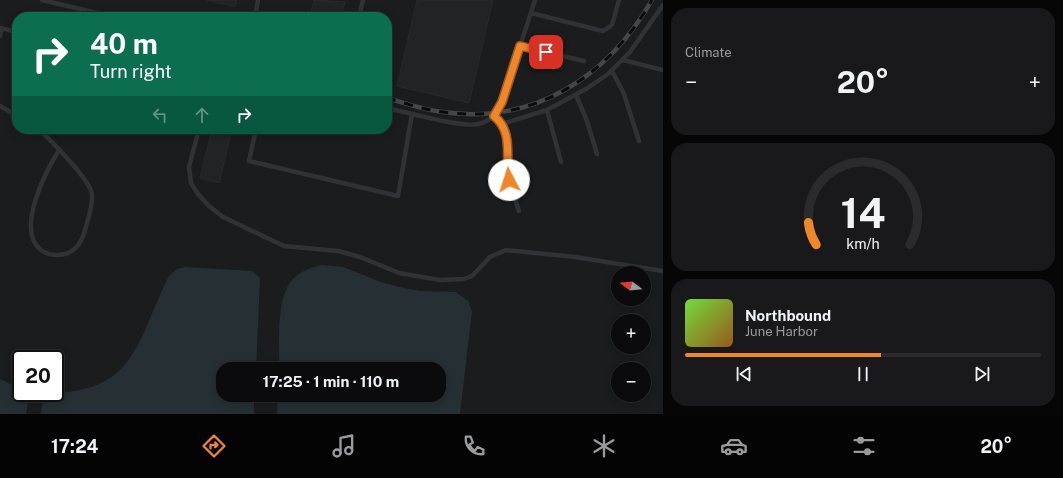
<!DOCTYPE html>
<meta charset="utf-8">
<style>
:root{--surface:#0b0b0d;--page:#19191b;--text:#f1f3f6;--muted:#9a9b9d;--line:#2b2b2e;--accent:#ef8629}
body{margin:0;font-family:"Public Sans",sans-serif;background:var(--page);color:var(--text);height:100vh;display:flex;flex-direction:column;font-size:15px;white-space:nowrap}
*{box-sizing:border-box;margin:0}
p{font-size:13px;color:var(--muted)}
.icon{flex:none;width:22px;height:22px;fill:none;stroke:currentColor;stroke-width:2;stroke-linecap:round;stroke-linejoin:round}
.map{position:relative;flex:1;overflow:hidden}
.side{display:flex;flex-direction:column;gap:8px;padding:8px;background:#060607;width:400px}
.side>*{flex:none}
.top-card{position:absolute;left:12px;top:12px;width:380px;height:122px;border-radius:16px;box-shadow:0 2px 10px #0003,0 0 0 1px var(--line);background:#0b6e4f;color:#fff;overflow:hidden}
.needle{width:26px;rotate:286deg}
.fabs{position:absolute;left:611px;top:266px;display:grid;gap:8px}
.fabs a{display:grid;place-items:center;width:40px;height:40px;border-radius:50%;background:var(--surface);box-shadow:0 2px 10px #0003,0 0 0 1px var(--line);font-size:20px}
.speed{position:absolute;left:12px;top:350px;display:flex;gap:8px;font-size:20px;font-weight:700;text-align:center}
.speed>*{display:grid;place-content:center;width:52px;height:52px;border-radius:50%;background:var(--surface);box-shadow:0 2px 10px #0003,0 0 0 1px var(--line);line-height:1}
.speed .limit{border:2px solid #111;border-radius:6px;background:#fff;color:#111}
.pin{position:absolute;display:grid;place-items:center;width:34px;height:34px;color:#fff;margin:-17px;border-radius:8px;box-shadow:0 2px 6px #0006}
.me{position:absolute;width:44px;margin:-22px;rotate:355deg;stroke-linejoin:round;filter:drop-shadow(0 0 3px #0008)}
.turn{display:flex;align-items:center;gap:14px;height:84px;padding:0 12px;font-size:18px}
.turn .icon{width:52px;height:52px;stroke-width:2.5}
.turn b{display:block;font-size:28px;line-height:34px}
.lanes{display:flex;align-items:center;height:38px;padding:0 12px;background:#0003;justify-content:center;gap:20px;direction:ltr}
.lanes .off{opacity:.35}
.big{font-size:30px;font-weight:700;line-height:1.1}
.side .card{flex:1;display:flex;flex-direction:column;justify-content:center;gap:6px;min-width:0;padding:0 14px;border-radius:16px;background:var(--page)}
.side .dial{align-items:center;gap:0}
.dial svg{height:104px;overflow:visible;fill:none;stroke:var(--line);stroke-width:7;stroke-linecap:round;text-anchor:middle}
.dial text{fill:var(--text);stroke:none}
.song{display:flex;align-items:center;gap:12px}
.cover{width:48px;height:48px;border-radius:6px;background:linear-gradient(135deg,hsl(100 70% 55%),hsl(30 70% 35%))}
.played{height:4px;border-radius:2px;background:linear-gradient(90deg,var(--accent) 55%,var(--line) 55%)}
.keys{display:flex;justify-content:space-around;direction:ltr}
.heat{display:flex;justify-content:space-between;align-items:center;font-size:22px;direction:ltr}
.trip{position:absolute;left:216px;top:362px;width:230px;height:40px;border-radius:16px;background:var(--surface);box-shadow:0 2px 10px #0003,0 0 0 1px var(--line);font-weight:700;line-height:40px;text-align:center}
.menu{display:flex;height:64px;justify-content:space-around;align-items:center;background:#040405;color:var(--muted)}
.menu .icon{width:28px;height:28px}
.menu .on{color:var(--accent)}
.menu b{font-size:18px;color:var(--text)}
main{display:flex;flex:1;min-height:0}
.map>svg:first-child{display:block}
.built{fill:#1b1c1d;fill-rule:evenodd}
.water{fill:#263034}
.building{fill:#222325;stroke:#292a2d}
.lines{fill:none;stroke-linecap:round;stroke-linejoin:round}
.lane{stroke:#303235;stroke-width:4.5}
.rail-casing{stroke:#43464a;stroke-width:4.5}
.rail{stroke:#0a0b0b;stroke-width:3;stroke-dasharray:9;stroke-linecap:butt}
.route-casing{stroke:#9b571b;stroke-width:10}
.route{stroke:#ef8629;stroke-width:7}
</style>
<main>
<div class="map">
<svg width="663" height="414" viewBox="0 0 663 414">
<rect width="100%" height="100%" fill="#0f0f11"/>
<!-- built -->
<path class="built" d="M0,0H663V414H0ZM17,17H387V129H17ZM618,273H644V299H618ZM618,321H644V347H618ZM21,359H55V393H21ZM223,369H439V395H223ZM618,369H644V395H618Z"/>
<!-- water -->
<path class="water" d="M322,265L343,267L381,282L399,287L420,291L456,292L468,301L472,311L460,414H277L278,395H439V369H279C280,344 275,296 294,278C302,270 312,268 322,265Z
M185,267L252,271L260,278L256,369H223V395H254V414H41L43,397L47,393C137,393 136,341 169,276L177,269Z
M0,379L21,389V393H25L28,403L26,414H0Z"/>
<!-- building -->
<path class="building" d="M207,0H237L235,7Z
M314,0L345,2L341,17H310Z
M417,0H493L469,103L397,86Z
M212,129H232L219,183L200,178Z"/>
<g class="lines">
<!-- lane -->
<path class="lane" d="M42,0L114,17
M531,13L603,31L612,25L619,0
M78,17L80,9
M255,17L258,0
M359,17L363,0
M0,28L17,32
M0,36L2,28
M520,46L584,61
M623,60L663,70
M612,71L624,94L639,141
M576,95L587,121L597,154
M0,106L17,116
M387,108C406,112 462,128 478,124C490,122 497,113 502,102L535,0
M547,110L561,162
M493,116C513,132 505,153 508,174C510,187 515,199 519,211
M502,124L547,110L586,89L608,74L630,52L663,5
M38,129C50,139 90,180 92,194C93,206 88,219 85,230C82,241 77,251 65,254C57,256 48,255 41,250C15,230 46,171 59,150
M199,129L189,167L191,183L198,194L209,206L223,217L284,246L338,251L360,257L399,273L440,280L464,279L472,276L490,257L506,250L575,257L663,271
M256,129L249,161L398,196L412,114"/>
<defs>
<path id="rail" d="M387,98C405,103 424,110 443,112C534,125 608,77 652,0"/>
</defs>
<!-- rail casing -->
<use href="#rail" class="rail-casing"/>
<!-- rail -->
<use href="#rail" class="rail"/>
</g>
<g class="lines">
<defs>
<path id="route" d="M509,180C505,157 514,132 494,116L502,102L520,46L546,52"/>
</defs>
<!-- route casing -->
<use href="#route" class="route-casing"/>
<!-- route -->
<use href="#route" class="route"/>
</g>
</svg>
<div class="fabs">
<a><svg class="needle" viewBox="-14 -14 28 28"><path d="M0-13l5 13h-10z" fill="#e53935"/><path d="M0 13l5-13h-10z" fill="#9a9b9d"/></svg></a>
<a>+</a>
<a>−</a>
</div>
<div class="speed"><div class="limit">20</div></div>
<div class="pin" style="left:546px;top:52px;background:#d93025"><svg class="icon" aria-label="arrive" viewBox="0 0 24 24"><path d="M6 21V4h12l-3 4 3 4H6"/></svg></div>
<svg class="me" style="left:509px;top:180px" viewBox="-20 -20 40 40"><circle r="19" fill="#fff"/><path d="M0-13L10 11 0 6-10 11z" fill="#ef8629"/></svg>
<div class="trip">17:25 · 1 min · 110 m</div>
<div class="top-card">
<div class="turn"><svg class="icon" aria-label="right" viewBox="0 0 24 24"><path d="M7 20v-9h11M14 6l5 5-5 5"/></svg><div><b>40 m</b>Turn right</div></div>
<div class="lanes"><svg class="icon off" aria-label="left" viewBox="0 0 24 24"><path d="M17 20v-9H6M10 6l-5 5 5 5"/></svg><svg class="icon off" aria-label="ahead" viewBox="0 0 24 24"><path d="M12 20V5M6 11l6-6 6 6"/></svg><svg class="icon" aria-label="right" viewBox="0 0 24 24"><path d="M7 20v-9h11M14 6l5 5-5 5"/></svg></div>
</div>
</div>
<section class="side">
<div class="card"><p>Climate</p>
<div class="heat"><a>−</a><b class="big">20°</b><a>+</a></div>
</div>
<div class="card dial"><svg viewBox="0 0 100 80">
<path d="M14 69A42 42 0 1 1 86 69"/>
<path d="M14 69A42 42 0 0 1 8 52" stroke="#ef8629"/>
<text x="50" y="56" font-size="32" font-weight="700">14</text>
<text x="50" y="72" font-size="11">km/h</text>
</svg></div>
<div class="card">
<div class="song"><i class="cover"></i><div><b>Northbound</b><p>June Harbor</p></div></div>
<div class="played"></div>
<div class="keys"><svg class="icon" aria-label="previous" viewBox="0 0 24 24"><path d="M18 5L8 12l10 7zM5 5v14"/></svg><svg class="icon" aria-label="pause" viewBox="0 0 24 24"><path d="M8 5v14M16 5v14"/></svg><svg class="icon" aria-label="next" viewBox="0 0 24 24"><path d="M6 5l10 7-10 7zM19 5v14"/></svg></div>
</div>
</section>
</main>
<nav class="menu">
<b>17:24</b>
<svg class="icon on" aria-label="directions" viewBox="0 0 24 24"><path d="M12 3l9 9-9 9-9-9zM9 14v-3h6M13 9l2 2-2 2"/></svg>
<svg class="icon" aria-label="music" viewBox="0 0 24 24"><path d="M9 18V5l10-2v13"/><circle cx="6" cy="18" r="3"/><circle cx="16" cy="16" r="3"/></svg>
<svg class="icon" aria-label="phone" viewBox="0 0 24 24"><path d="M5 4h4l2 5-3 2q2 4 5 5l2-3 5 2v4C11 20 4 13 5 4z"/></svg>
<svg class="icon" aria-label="climate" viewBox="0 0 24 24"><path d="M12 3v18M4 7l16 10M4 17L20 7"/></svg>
<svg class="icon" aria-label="car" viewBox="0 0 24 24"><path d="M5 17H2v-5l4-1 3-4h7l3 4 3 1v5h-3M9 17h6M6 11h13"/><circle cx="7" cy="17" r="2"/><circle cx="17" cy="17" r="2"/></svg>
<svg class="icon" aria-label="filters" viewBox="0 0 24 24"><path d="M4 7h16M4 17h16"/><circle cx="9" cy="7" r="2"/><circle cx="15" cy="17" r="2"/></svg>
<b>20°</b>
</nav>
